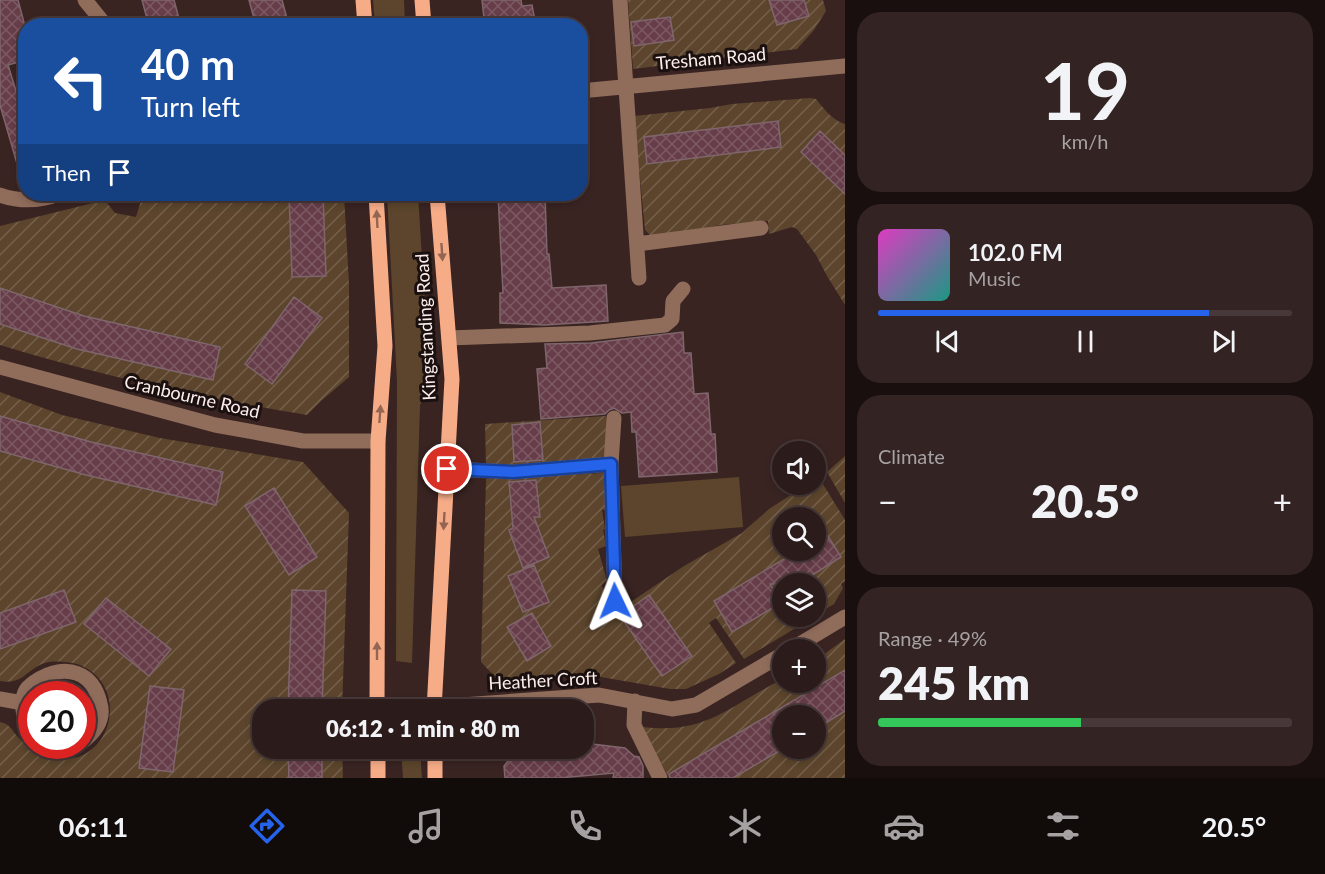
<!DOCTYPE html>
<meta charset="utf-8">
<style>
:root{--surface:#2b1b1a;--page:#332423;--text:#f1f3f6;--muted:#a6a1a2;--line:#473939;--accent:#2563eb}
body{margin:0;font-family:Lato,sans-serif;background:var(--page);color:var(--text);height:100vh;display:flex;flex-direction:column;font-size:22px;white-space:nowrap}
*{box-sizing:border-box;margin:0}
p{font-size:20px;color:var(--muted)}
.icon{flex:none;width:33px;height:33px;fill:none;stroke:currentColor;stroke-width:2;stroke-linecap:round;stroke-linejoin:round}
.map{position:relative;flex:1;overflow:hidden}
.details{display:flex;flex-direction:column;gap:12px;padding:12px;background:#180f0e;width:480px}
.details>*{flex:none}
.banner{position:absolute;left:18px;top:18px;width:570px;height:183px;border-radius:24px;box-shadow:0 3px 9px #0003,0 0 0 2px var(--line);background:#1a4fa0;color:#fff;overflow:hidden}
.controls{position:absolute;left:772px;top:441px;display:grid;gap:12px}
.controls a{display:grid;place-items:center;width:54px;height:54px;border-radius:50%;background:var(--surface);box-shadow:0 3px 9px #0003,0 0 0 2px var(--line);font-size:30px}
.speed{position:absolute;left:18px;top:681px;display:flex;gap:12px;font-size:30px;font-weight:700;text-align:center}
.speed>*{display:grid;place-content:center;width:78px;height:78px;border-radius:50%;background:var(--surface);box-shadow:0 3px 9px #0003,0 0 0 2px var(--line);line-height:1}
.speed .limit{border:9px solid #d22;background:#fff;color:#111}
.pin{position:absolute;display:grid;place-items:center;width:51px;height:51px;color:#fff;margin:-26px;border:3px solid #fff;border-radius:50%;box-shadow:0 2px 6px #0007}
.me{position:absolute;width:66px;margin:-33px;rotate:358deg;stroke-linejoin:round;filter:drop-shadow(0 0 4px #0008)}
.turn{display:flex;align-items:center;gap:21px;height:126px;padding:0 24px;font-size:27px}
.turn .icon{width:78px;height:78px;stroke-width:2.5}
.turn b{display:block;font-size:42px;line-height:51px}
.then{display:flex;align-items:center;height:57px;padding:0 24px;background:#0003;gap:12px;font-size:22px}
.big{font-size:45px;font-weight:800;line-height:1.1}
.details .widget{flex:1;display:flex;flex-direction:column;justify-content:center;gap:9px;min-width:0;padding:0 21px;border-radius:24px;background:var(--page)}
.details .dial{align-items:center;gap:0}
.dial b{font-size:78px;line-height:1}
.song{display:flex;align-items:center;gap:18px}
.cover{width:72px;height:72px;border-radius:9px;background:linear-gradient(135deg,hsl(310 70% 55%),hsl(170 70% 35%))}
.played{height:6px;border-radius:3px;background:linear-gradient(90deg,var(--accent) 80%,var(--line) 80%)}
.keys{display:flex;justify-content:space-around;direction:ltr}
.heat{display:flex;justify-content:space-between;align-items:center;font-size:33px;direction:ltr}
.charge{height:9px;border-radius:4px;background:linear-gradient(90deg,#34c759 49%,var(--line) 0)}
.trip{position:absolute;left:252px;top:699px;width:342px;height:60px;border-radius:24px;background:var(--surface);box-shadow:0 3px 9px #0003,0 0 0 2px var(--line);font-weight:800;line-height:60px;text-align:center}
.tabs{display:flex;height:96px;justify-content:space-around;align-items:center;background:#110b0a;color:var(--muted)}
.tabs .icon{width:42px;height:42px}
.tabs .current{color:var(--accent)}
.tabs b{font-size:27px;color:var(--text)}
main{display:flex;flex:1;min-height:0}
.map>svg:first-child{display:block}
.grass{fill:#5c452c}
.garden{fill:url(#garden-furrows);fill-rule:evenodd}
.building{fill:url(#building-cross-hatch);stroke:#7f666c;stroke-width:1.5}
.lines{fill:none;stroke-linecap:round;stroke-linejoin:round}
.minor{stroke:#906c5b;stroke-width:15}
.major{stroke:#f7ac88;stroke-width:15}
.oneway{fill:#946652}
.route-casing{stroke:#184099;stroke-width:15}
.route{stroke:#2563eb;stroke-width:10}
.labels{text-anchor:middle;stroke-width:6;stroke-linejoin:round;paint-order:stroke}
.street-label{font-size:18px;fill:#fdeeec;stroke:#1a100f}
</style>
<main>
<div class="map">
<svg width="845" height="778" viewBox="0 0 845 778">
<defs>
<pattern id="garden-furrows" width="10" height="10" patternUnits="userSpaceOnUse" patternTransform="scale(1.5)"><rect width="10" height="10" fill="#5c452c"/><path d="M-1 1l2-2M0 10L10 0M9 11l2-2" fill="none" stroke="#74604b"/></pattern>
<pattern id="building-cross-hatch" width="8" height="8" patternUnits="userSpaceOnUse" patternTransform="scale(1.5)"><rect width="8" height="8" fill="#663d48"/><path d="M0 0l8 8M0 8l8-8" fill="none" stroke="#7d5963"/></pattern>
</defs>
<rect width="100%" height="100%" fill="#392422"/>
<!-- grass -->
<path class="grass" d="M373,0H404L405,25H375Z
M387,194H418L430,386L420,405L412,663L396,661L397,381Z
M739,477L743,527L625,537L621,486Z
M401,749H420L422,778H403Z"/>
<!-- garden -->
<path class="garden" d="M628,0H823L826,11L814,30L797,49L633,69Z
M810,98L816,99C824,109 832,120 845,124V305L827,276L816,255L797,229L792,227L769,234L768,221L720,225L698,230L652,237L645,230L634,116L710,108L732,104Z
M98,194H100L115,213L136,217L143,194H344L349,284V377L321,401L307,415C203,398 101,376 0,345V226L93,203Z
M0,392L62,415L160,438L303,462L349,513L342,709L262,710V748L342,749L343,778H0V722C10,724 11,729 17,736C28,748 45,758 61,759C115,761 130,682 77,664C69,662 54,660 45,663C26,669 24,685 0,681Z
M606,416L609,439L603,460L486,466L485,424Z
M845,456V503L827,472Z
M604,473L606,509L602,510L605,529L603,530L606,546L598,549L607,581L602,585L606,599L609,597L616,612L684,566L742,533L769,509L806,485L816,484V478L818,476L845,520V581L841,584L843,588L834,604L816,615V584H783V616L814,617L744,659L716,618L709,623L736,663L719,674L686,689H670L595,676L500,682L481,662L486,479ZM783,518H816V550H783Z
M845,639V778H669L644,733L643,727C707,735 730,705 783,679V682H816V660ZM783,716H816V748H783Z"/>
<!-- building -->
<path class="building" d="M0,0H18L26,30V60L8,65L26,123V173L20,174L0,105Z
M142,0H174L181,26H149Z
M249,0H282L289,26H256Z
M482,0H521L522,6L532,5L536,26H492L484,18Z
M769,0H804L809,16L777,25Z
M670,17L674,40L634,46L631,22Z
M778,121L781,147L647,164L644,137Z
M820,131L845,155V194L801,152Z
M289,194H323L326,276L292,277Z
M498,194H545L547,254H549L552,288L606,285L608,321L544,325L500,323V293H503Z
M0,288L84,316L220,347L213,380L77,349L0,324Z
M294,297L322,318L272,384L245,364Z
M683,332L684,353H691L694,394L708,393L711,434H715L717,472L639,477L636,432H632L631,412L622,413L614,408L609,410L605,414L541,419L537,369L547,368L545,344L591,343Z
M0,416L91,442L223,472L216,505L86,475L0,451Z
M540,422L543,460L514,462L512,425Z
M536,480L540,517H534L549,557L523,568L509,530L513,528L509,482Z
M274,488L317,557L289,575L245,506Z
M826,533L841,557L809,577L813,584H770L781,603L732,632L714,601L799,550H816V540Z
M534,565L549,602L523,612L508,576Z
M64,590L76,622L0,649V613Z
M292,590L326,591L322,710H288Z
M649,595L692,656L662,676L620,616Z
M106,598L171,649L149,676L84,624Z
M532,613L551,646L527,661L507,627Z
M845,670V711L816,729V716H783L784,748L733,778H670L669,774Z
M150,686L184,690L173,772L139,768Z
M584,743L625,748L634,756L639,757L643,766V778H613L614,773L559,778H505L504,766L516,751L544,748H584Z
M288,748H322V778H289Z"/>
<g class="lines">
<!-- minor -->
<path class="minor" d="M85,0L106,26
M620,0L639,278
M580,91L845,66
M0,195C20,202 40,201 59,194
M637,244L761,228
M449,338L590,333L665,325L672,319L673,301L683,289
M0,367L215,425L303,441H378
M614,418L611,464L615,601
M447,469L513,472L611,464
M790,650L845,617
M0,699L23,703
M635,701L634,725L660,778
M434,707L599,695L672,709L696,705L783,654
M32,733C24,723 19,702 26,690C29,685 36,681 41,678C67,664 93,672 100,703C105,720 95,732 82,742
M47,746C56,749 66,750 75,746"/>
<!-- major -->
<path class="major" d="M363,0L365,26
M422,0L424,26
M376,194L385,346L378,441L377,710
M377,706L434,707
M434,710L452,379L437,194
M378,748V778
M435,748V778"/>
</g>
<!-- one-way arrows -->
<defs><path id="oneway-solid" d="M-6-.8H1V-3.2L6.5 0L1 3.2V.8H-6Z" transform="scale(1.5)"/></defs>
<g class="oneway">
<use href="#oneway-solid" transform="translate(377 219) rotate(-93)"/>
<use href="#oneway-solid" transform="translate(442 252) rotate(86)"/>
<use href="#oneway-solid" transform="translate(380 414) rotate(-86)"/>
<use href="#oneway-solid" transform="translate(444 521) rotate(93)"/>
<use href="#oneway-solid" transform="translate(377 651) rotate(-90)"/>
</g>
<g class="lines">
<defs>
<path id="route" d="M447,469L513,472L611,464L615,601"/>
</defs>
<!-- route casing -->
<use href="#route" class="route-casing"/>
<!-- route -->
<use href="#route" class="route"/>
</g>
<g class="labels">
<!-- street labels -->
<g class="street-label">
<text transform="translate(711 59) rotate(-5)" y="6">Tresham Road</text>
<text transform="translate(426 327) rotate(-93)" y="6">Kingstanding Road</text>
<text transform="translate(192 397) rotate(13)" y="6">Cranbourne Road</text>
<text transform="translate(543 681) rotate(-3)" y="6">Heather Croft</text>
</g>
</g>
</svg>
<div class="controls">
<a><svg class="icon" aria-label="sound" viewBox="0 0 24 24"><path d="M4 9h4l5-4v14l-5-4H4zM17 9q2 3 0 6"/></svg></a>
<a><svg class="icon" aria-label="search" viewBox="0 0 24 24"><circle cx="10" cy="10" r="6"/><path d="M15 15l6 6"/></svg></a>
<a><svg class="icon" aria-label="layers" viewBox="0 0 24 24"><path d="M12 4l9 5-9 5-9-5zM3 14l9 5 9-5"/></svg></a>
<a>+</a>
<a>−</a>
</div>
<div class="speed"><div class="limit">20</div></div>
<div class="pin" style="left:447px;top:469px;background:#d93025"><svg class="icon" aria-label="arrive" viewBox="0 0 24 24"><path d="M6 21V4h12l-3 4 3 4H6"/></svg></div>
<svg class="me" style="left:615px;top:601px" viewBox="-20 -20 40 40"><path d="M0-17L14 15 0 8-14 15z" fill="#2563eb" stroke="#fff" stroke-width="4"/></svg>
<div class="trip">06:12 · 1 min · 80 m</div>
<div class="banner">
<div class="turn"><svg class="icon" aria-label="left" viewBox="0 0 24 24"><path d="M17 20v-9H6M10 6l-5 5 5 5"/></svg><div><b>40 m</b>Turn left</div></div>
<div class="then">Then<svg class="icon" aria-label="arrive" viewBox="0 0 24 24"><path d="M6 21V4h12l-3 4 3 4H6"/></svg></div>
</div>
</div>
<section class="details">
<div class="widget dial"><b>19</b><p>km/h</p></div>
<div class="widget">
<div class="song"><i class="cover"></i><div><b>102.0 FM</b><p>Music</p></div></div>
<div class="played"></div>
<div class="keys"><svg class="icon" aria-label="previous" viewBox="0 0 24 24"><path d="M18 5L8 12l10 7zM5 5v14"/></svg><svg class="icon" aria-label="pause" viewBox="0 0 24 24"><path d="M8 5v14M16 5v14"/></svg><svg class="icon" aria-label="next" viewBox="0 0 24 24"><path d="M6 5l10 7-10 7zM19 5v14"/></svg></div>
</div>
<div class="widget"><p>Climate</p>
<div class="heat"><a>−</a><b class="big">20.5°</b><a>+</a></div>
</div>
<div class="widget"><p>Range · 49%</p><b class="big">245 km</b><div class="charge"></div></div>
</section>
</main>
<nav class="tabs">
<b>06:11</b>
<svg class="icon current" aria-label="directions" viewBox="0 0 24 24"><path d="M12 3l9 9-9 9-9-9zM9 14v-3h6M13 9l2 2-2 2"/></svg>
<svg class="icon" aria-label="music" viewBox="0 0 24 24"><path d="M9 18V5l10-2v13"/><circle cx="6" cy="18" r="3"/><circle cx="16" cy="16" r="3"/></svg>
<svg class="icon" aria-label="phone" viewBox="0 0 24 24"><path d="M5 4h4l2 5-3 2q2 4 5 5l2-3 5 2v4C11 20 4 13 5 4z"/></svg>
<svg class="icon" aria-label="climate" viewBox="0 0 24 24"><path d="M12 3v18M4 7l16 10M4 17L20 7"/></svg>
<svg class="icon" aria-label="car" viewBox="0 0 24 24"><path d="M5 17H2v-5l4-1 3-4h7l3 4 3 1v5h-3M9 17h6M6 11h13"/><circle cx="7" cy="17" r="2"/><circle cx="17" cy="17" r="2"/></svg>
<svg class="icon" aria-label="filters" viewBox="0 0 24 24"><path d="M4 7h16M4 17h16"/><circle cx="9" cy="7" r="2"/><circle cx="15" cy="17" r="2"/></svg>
<b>20.5°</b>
</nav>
